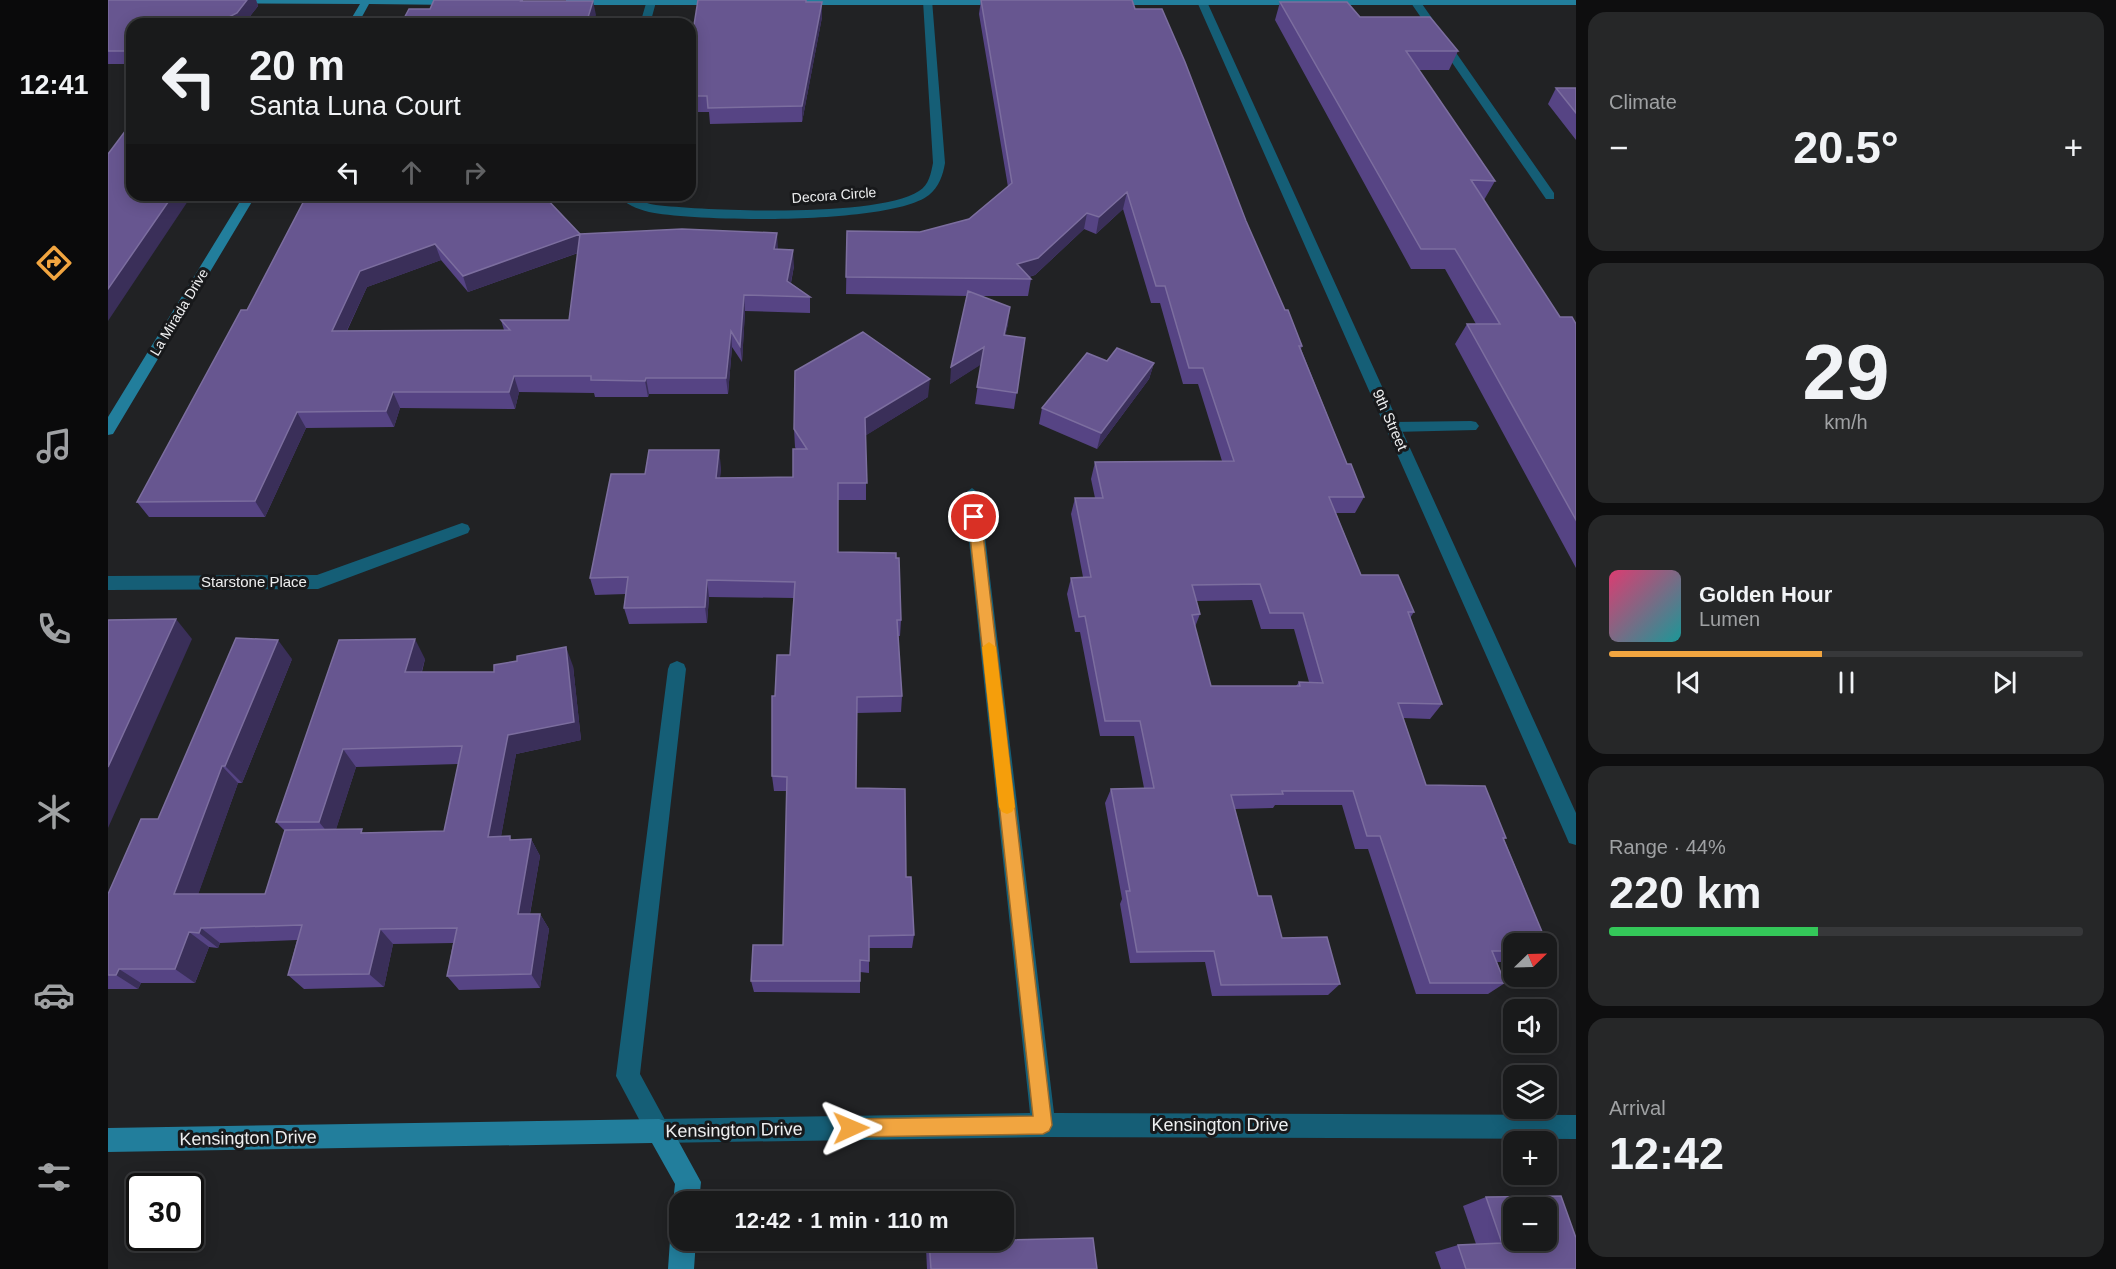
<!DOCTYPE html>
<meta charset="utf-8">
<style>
:root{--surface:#191a1b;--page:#262728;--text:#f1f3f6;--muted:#9fa1a3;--line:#37383a;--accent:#f1a540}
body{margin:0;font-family:Arial,sans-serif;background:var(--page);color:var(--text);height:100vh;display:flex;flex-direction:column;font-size:22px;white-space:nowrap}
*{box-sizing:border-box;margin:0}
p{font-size:20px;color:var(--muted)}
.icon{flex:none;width:33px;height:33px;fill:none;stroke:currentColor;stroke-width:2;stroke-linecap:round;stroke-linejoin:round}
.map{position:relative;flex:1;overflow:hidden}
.panel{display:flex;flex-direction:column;gap:12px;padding:12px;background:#0e0e0f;width:540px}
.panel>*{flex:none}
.guide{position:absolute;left:18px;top:18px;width:570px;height:183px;border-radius:18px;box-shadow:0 3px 15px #0003,0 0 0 2px var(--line);background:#191a1b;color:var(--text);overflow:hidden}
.needle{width:39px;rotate:67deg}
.fabs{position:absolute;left:1395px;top:933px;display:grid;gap:12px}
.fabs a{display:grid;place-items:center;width:54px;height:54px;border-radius:12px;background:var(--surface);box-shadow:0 3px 15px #0003,0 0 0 2px var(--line);font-size:30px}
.speed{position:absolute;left:18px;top:1173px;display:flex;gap:12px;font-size:30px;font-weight:700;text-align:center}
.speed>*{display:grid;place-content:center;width:78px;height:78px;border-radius:50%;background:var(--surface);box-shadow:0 3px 15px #0003,0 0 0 2px var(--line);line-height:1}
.speed .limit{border:3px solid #111;border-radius:9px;background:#fff;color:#111}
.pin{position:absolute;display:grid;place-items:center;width:51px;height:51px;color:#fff;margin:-26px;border:3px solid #fff;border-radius:50%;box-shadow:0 2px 6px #0007}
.me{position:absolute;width:66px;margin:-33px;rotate:89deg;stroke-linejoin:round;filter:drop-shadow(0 0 4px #0008)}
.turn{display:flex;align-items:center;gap:21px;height:126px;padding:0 24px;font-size:27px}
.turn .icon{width:78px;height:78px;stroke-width:2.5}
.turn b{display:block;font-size:42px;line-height:51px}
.lanes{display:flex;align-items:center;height:57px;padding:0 24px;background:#0003;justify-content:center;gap:30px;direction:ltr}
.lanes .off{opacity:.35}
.big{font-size:45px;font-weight:800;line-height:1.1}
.panel .widget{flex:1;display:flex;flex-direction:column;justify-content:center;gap:9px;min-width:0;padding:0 21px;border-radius:18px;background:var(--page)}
.panel .dial{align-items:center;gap:0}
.dial b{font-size:78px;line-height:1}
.song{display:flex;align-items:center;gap:18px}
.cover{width:72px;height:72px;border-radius:9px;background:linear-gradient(135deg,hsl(340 70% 55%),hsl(180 70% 35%))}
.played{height:6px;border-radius:3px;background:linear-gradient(90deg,var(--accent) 45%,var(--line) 45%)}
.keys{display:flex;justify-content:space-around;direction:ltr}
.heat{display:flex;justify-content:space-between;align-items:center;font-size:33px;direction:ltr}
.charge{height:9px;border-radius:4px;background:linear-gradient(90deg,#34c759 44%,var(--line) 0)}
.trip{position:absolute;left:561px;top:1191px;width:345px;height:60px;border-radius:18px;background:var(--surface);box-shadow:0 3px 15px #0003,0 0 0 2px var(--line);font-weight:800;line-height:60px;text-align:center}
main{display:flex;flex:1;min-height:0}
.tabs{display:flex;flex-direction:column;width:108px;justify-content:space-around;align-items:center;background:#0a0a0b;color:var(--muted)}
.tabs .icon{width:42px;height:42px}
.tabs .selected{color:var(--accent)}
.tabs b{font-size:27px;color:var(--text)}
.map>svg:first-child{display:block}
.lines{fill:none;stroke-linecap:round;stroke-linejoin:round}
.lane{fill:#155e76;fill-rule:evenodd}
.street{fill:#155e76;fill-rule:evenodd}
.secondary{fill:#227e9c;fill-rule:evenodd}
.wall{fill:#564484;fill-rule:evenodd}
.shaded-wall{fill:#3a2f59}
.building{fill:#675690;stroke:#7c6e9f;stroke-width:1.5;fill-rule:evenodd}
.route{fill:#f1a540;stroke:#9d6b2a;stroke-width:1.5}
.slow{fill:#f59e0b}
.labels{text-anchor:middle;stroke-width:6;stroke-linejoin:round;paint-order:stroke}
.far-street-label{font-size:14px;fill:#eeeff0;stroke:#18191b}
.street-label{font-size:15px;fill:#eeeff0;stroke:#18191b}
.near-street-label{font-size:18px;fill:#eeeff0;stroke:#18191b}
</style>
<main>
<nav class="tabs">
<b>12:41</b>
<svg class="icon selected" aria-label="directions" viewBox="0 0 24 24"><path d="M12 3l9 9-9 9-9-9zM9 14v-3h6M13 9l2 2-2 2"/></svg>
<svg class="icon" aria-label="music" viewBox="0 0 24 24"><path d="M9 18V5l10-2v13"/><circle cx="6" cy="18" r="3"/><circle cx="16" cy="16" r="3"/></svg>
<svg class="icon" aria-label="phone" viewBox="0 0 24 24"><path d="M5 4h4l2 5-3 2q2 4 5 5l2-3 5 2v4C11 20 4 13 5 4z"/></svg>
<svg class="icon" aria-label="climate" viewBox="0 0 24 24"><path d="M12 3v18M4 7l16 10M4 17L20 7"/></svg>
<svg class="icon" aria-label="car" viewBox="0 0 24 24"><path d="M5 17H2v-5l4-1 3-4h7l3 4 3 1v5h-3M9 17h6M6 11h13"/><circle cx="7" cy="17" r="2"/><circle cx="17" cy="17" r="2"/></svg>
<svg class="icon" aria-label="filters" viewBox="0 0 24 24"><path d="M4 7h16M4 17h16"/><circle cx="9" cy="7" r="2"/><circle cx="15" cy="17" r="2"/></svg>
</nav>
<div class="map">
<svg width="1468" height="1269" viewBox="0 0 1468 1269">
<rect width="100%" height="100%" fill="#212224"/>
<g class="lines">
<!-- lane -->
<path class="lane" d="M1308,0L1312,1L1446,193V199H1438L1303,3Z
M1363,421L1368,422L1371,426L1368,430L1285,432L1277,427L1285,422Z
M569,661L576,664L578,669L532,1074L563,1131L560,1140L551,1143L542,1140L508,1076L560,669L562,664Z"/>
<!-- street -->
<path class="street" d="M539,0L548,2L542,24H532Z
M824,0L837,163C835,175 831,187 821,195C783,225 590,222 541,212C529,209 517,204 509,195C527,195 532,203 548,205C601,211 769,218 811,191C821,185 823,173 825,163L815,1Z
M1091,2L1100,4L1468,813V845L1461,843L1458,836L1090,4Z
M864,488L872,494L946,1113L1468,1115V1139L935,1137L551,1143L542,1140L539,1131L542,1122L551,1119L922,1113L856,494Z
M354,523L360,525L362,529L360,533L210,589L0,590V576L209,575Z"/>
<!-- secondary -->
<path class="secondary" d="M75,0H351L352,2L347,5L261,4L250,24H240L252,4L80,3Z
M458,0H618L619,2L614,5H462L458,4Z
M671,0H900L901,2L896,5H675L671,4Z
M1002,0H1468V5H998L997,3Z
M136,195H148L5,434L0,435V417Z
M551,1119L560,1122L593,1182L591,1202H572V1212L565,1202L567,1184L544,1143L0,1152V1128Z
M572,1229V1240H588L586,1269H560L562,1240L566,1231Z"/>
</g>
<!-- wall -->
<path class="wall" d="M0,0H148L150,6L136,24H24V64H0Z
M640,0H698V2L714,17L694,122L602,124L601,112H582V50Z
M873,0L1027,9L1138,221L1177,310L1194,346L1193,349L1239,464L1256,497L1247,513H1228L1253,575L1306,612L1302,618L1334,704L1322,719L1295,718L1318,785L1398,838L1396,839L1442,951L1438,954V944H1406V962H1389L1397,983L1380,994H1308L1260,849H1247L1234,805H1167L1165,808L1127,809L1150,896L1174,938L1232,984L1220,995L1104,996L1097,962L1022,963L1012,904L1014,899L997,803L1003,789L1036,788L1026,736H992L972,632H967L959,594L963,578L975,577L963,514L967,498H987L983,479L987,462L1114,461L1090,384H1075L1052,303H1043L1015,209L988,234L976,229L927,275L921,277L923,279L920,296H872L900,324L897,335L917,338L906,409L867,404L873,364L842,384L859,296L738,294L739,231L812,232L861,219L900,187L871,14ZM1144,600L1153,629H1186L1201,682H1191L1188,686H1103L1087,627L1092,614L1088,601Z
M1172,2L1252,17L1350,51L1341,70H1311L1387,181L1376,200L1452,317L1468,324V568L1347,344L1359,324H1368L1337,269H1303L1167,20Z
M1448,88H1468V140L1440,104Z
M199,195L472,234L670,250L686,266L683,283L702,297V313L637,311L634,362L624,347L620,394H541L540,397H487L486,393L411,392L407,409L292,408L286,427L198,428L157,517H41L29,502L139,310ZM470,253L461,320H393L396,330L239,331L259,287L333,260L360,292Z
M999,361L1046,363L1041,379L989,449L931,424L934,408Z
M820,397L758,435V500H730V552L793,620L792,636H790L794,696L793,712L749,713L748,788L798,877L806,935L804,948H761V973L752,972V993L646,992L643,981L675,945L679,791H666L664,776L667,696L682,655L686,598L601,597L599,623L521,624L516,608L518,594L487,595L482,578L537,474L613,467L612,478L685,477L688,449L687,447L686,429Z
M184,659L134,783H130L90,894H157L177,831L168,822L317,659L314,672H386L465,666L473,740L408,754L393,836L405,840L423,839L432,856L422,914H432L441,929L432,988L351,990L339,976L345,943L285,944L276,987L196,989L180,975L189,940L112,943L110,948L101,947L87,983H33L30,989H0V894L50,819ZM350,764L336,831L258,833L228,829L248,767Z
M1378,1197L1468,1269H1333L1327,1252L1350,1245L1368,1244L1355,1206Z
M821,1241L989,1269H819L818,1248Z"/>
<!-- shaded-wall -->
<path class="shaded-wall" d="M139,0H148L150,6L136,24H107Z
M485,1L488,15L485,24H478Z
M714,2V17L694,122V106Z
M1019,192L1015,209L988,234L991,217Z
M65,195H84L0,321V289Z
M979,213L976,229L927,275L912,279L909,264Z
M669,233L670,249H666Z
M472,234L475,251L360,292L355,276Z
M327,244L333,260L259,287L231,347L224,331L252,271Z
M685,250L686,266L680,297L679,281Z
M636,295L637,311L634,362L632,346Z
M902,307L900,324L894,352L896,335Z
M623,331L624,347L620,394L618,378Z
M876,347L874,364L842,384L843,367Z
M1046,363L1041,379L989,449L993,433Z
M406,376L411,392L407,409L401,392Z
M538,378L541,394L540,397L537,381Z
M822,379L820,397L757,436V418Z
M285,392L292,408L286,427L278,411Z
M189,412L198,428L157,517L147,501Z
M611,450L613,467L610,496L608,478Z
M599,580L601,597L599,623L597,607Z
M68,619L84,639L0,828V767Z
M307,639L317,659L308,691L297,672Z
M170,640L184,659L134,783L117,766Z
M458,647L465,666L473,740L408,754L390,853L380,837L400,735Z
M235,749L248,767L225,839L211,822Z
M114,766L130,783L85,909L66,894Z
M423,839L432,856L419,930L410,914Z
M432,914L441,929L432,988L423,974Z
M93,928L112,943L110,948L91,933Z
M272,929L285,944L276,987L261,974Z
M81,932L101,947L87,983L67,969Z
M11,969L33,983L30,989L8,975Z"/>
<!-- building -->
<path class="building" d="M0,0H139L129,13L107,24H24V51H0Z
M326,0H414L413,1H485L478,24H293L301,9H322Z
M590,0H698V2H714L694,106L600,108L599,96H582V50Z
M873,0H1024L1027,9H1054L1077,62L1138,221L1177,310H1180L1194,346H1191L1239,464H1243L1256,497H1221L1253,575H1290L1306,612H1300L1334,704L1290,703L1318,785L1377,786L1398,838H1395L1442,951H1438V944H1406V951H1384L1397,983H1322L1272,836H1259L1245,791H1174L1175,794L1123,795L1150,896H1163L1174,938L1219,937L1232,984L1113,985L1106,951L1029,952L1018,891H1022L1003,789L1046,788L1032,721H997L977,616L971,617L963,578L983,577L967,498H995L987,462L1126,461L1095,368H1081L1057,286H1048L1019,192L991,217L979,213L930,258L909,264L923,279L738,277L739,231L812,232L861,219L904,183ZM1152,584L1162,613H1195L1215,683L1191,682L1192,686H1103L1084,615L1092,614L1084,585Z
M1172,2H1239L1252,17H1322L1350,51H1298L1387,181L1363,180L1452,317H1464L1468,324V520L1359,324H1392L1347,249H1313Z
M1448,88H1468V113Z
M24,122V195H65L0,289V154Z
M199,195H435L472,234L574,229L669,233L666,249L685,250L679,281L702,297L636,295L632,346L623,331L618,378H538L537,381L483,380V376H406L401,392H285L278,411L189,412L147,501L29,502L133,310H139ZM472,234L461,320H393L402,330L224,331L252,271L327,244L355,276Z
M860,291L902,307L896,335L917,338L909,393L869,387L876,347L843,367Z
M755,332L822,379L757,418L759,483H730V552L788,553V558H791L793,620H789L794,696L749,697L748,788L797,789L798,877H803L806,935L761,936V961L752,960V981H643L645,945H675L679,777L664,776V696H667L669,655H682L687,582L599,580L597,607L516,608L520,577L482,578L503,474H537L541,450H611L608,478L685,477V449H699L686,429L687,371Z
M1009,348L1046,363L993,433L934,408L979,353L999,361Z
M68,619L0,767V620Z
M128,638L170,640L117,766H114L66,894H157L177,830L254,829L253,833L336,831L354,746L235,749L211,822H168L231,640L307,639L297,672H386V665L409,661V656L458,647L466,722L400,735L380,837L402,836V840L423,839L410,914H432L423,974L339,976L349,928L272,929L261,974L180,975L194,925L93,928L91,933L81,932L67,969H11L8,975H0V894L33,819H50Z
M1453,1196L1468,1238V1269H1358L1350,1245L1394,1243L1378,1197ZM1406,1208H1438V1240H1406Z
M985,1238L989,1269H823L821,1241L896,1240Z"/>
<!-- route -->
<path class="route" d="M866,512L873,517L944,1125L941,1131L935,1134L743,1137L737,1135L734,1128L737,1122L743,1119L925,1116L860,517Z"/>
<!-- slow -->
<path class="slow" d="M881,642L888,647L907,807L904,812L899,814L894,812L891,807L874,647Z"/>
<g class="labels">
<!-- far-street labels -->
<g class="far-street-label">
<text transform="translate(726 195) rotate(-4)" y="5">Decora Circle</text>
<text transform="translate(71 312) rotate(-59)" y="5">La Mirada Drive</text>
</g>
<!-- street labels -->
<g class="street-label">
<text transform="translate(1282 420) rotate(66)" y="5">9th Street</text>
<text x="146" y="587">Starstone Place</text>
</g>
<!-- near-street labels -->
<g class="near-street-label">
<text x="1112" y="1131">Kensington Drive</text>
<text transform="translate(626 1130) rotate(-1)" y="6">Kensington Drive</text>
<text transform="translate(140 1138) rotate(-1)" y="6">Kensington Drive</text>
</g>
</g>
</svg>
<div class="fabs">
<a><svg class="needle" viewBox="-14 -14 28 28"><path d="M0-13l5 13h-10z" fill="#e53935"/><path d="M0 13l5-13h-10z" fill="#9fa1a3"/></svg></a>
<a><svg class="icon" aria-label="sound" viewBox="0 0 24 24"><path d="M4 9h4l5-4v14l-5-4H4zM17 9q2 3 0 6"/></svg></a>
<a><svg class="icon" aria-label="layers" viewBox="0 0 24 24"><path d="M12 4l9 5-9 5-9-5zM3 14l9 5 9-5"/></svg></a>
<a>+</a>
<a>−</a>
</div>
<div class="speed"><div class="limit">30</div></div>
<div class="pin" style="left:866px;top:517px;background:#d93025"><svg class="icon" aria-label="arrive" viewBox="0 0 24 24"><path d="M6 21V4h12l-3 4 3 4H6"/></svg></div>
<svg class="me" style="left:743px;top:1128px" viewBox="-20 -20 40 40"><path d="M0-17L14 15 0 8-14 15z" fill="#f1a540" stroke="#fff" stroke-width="4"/></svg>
<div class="trip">12:42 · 1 min · 110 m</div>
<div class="guide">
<div class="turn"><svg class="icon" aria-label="left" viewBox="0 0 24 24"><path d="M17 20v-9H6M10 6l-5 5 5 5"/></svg><div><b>20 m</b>Santa Luna Court</div></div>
<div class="lanes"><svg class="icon" aria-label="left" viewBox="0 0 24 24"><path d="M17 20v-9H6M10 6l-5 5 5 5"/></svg><svg class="icon off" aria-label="ahead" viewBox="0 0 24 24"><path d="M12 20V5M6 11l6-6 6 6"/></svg><svg class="icon off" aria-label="right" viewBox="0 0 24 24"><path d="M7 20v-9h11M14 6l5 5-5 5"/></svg></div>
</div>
</div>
<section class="panel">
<div class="widget"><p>Climate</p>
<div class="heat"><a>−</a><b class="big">20.5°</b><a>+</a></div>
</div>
<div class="widget dial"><b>29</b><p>km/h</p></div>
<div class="widget">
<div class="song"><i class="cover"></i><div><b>Golden Hour</b><p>Lumen</p></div></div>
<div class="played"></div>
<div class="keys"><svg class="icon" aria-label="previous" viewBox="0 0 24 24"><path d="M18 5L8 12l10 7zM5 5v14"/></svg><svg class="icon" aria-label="pause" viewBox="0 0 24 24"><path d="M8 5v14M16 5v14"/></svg><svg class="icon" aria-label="next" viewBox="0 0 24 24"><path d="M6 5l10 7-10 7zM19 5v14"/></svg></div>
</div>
<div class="widget"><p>Range · 44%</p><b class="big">220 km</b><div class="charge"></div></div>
<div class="widget"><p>Arrival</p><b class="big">12:42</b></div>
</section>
</main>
